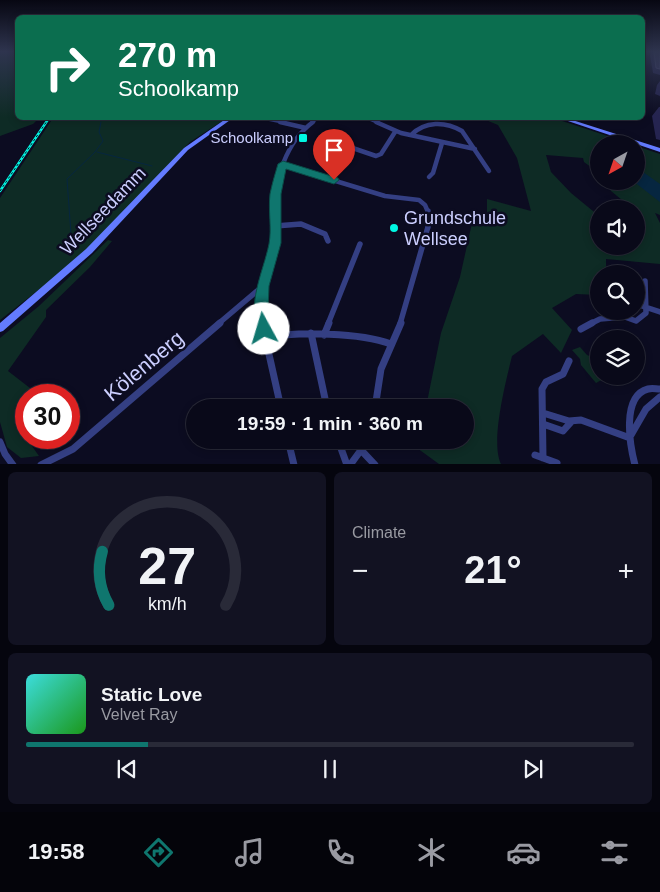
<!DOCTYPE html>
<meta charset="utf-8">
<style>
:root{--surface:#090919;--page:#121222;--text:#f1f3f6;--muted:#999aa2;--line:#292a38;--accent:#0f766e}
body{margin:0;font-family:Arial,sans-serif;background:var(--page);color:var(--text);height:100vh;display:flex;flex-direction:column;font-size:19px;white-space:nowrap}
*{box-sizing:border-box;margin:0}
p{font-size:16px;color:var(--muted)}
.icon{flex:none;width:28px;height:28px;fill:none;stroke:currentColor;stroke-width:2;stroke-linecap:round;stroke-linejoin:round}
.map{position:relative;height:464px;overflow:hidden}
.side{display:flex;flex-direction:column;gap:8px;padding:8px;background:#05050e;flex:1}
.side>*{flex:none}
.guide{position:absolute;left:15px;top:15px;width:630px;height:105px;border-radius:8px;box-shadow:0 2px 8px #0003,0 0 0 1px var(--line);background:#0b6e4f;color:#fff;overflow:hidden}
.needle{width:32px;rotate:220deg}
.tools{position:absolute;left:590px;top:135px;display:grid;gap:10px}
.tools a{display:grid;place-items:center;width:55px;height:55px;border-radius:50%;background:var(--surface);box-shadow:0 2px 8px #0003,0 0 0 1px var(--line);font-size:25px}
.speed{position:absolute;left:15px;top:384px;display:flex;gap:10px;font-size:25px;font-weight:700;text-align:center}
.speed>*{display:grid;place-content:center;width:65px;height:65px;border-radius:50%;background:var(--surface);box-shadow:0 2px 8px #0003,0 0 0 1px var(--line);line-height:1}
.speed .limit{border:8px solid #d22;background:#fff;color:#111}
.pin{position:absolute;display:grid;place-items:center;width:42px;height:42px;color:#fff;margin:-51px -21px;border-radius:50% 50% 50% 0;rotate:-45deg;box-shadow:0 0 5px #0007}
.pin .icon{rotate:45deg}
.me{position:absolute;width:55px;margin:-28px;rotate:354deg;stroke-linejoin:round;filter:drop-shadow(0 0 4px #0008)}
.turn{display:flex;align-items:center;gap:18px;height:105px;padding:0 20px;font-size:22px}
.turn .icon{width:65px;height:65px;stroke-width:2.5}
.turn b{display:block;font-size:35px;line-height:42px}
.big{font-size:38px;font-weight:700;line-height:1.1}
.side .tile{flex:1;display:flex;flex-direction:column;justify-content:center;gap:8px;min-width:0;padding:0 18px;border-radius:8px;background:var(--page)}
.side .dial{align-items:center;gap:0}
.dial svg{height:130px;overflow:visible;fill:none;stroke:var(--line);stroke-width:7;stroke-linecap:round;text-anchor:middle}
.dial text{fill:var(--text);stroke:none}
.song{display:flex;align-items:center;gap:15px}
.cover{width:60px;height:60px;border-radius:8px;background:linear-gradient(135deg,hsl(180 70% 55%),hsl(120 70% 35%))}
.played{height:5px;border-radius:2px;background:linear-gradient(90deg,var(--accent) 20%,var(--line) 20%)}
.keys{display:flex;justify-content:space-around;direction:ltr}
.heat{display:flex;justify-content:space-between;align-items:center;font-size:28px;direction:ltr}
.side .tiles{flex:1;display:grid;gap:8px;grid-template-columns:1fr 1fr}
.tile:last-child{grid-column:span 2}
.trip{position:absolute;left:186px;top:399px;width:288px;height:50px;border-radius:25px;background:var(--surface);box-shadow:0 2px 8px #0003,0 0 0 1px var(--line);font-weight:700;line-height:50px;text-align:center}
.menu{display:flex;height:80px;justify-content:space-around;align-items:center;background:#04040a;color:var(--muted)}
.menu .icon{width:35px;height:35px}
.menu .selected{color:var(--accent)}
.menu b{font-size:22px;color:var(--text)}
.map>svg:first-child{display:block}
.green{fill:#0e2b25}
.water{fill:#062640}
.lines{fill:none;stroke-linecap:round;stroke-linejoin:round}
.stream{stroke:#062640;stroke-width:1}
.street-far3{stroke:#343f83;stroke-width:3}
.street-far2{stroke:#343f83;stroke-width:4.5}
.street-far1{stroke:#343f83;stroke-width:5.5}
.street{stroke:#343f83;stroke-width:7}
.secondary{fill:#637bff;fill-rule:evenodd}
.rail-casing{stroke:#00f7e3;stroke-width:2.5}
.rail{stroke:#0c0c21;stroke-width:1;stroke-dasharray:2.5;stroke-linecap:butt}
.wall{fill:#252450}
.building{fill:#373663;stroke:#4e4e7b}
.route{fill:#0f766e;stroke:#0a4d48}
.poi-dot{fill:#00f7e3;stroke:#0c0c21;stroke-width:2}
.labels{text-anchor:middle;stroke-width:5;stroke-linejoin:round;paint-order:stroke}
.far-poi-label{font-size:15px;fill:#cccfff;stroke:#0c0c21;text-anchor:end}
.street-label{font-size:18px;fill:#cccfff;stroke:#0c0c21}
.poi-label{font-size:18px;fill:#cccfff;stroke:#0c0c21;text-anchor:start}
.near-street-label{font-size:21px;fill:#cccfff;stroke:#0c0c21}
</style>
<div class="map">
<svg width="660" height="465" viewBox="0 0 660 465">
<rect width="100%" height="100%" fill="#0c0c21"/>
<!-- green -->
<path class="green" d="M0,52H17L18,118H39L33,124L0,136Z
M53,118H227L190,142L94,242L59,274L0,320V198Z
M481,118H553L632,144H599V173L584,162L583,158L546,155L551,172L571,193L599,216V246H636V209H633L611,191L605,181H636V146L660,154V215L655,213L660,223V264L606,259V274H599V295L576,294L552,308L572,330L561,353L543,334L512,356C506,381 490,442 501,464H439L417,448L419,440H465V408L426,407L441,333L460,277L472,223L487,226V199L531,211L517,158L498,125Z
M108,240L112,241L90,267L46,310V317L8,371L39,395H26V427L22,432L39,456L21,458L7,447L0,422V338L39,306Z
M580,347L587,355L592,357L594,365L599,370V376L605,378L596,383L581,365L580,359L572,350Z"/>
<!-- water -->
<path class="water" d="M636,167L660,184V202L633,181H636Z"/>
<g class="lines">
<!-- stream -->
<path class="stream" d="M110,118L138,120L146,118
M97,152L152,166
M72,248L67,179L95,152L103,141L99,132L101,122"/>
<!-- street-far3 -->
<path class="street-far3" d="M262,118L286,123
M367,118L379,123
M311,123L318,118"/>
<!-- street-far2 -->
<path class="street-far2" d="M280,122L306,128
M376,122L401,133L475,149
M411,135C425,121 445,121 462,131L489,171
M338,143L376,156L381,154L395,132
M283,165L385,196L419,200L425,205L428,212
M429,177L433,173L442,143
M275,212C274,180 286,142 313,122"/>
<!-- street-far1 -->
<path class="street-far1" d="M275,226L301,224L325,234L328,241
M636,304L660,312
M625,317L636,321L646,313L645,281
M218,324L263,286
M262,324V294L275,244V211
M328,324L360,244
M400,324L428,227V211
M590,324L600,319L625,317V311"/>
<!-- street -->
<path class="street" d="M262,323L281,408
M581,329L592,323
M311,333L327,408
M324,335L329,323
M266,338C298,331 361,333 391,344
M375,408L381,369L401,323
M543,413L569,421L581,420L630,438
M543,424L563,431L572,421
M631,435L646,409L660,397
M288,440L294,465
M338,440L347,465
M0,442L5,454L13,465
M361,450L375,465
M535,455L557,463
M543,458L542,389L546,382L563,374L569,361
M41,465L73,449L220,323
M350,465L361,450L365,440
M635,465C630,446 621,396 648,389C652,388 656,389 660,389"/>
<!-- secondary -->
<path class="secondary" d="M227,118H233L188,150L92,253L3,331L0,332V323L86,249L184,148Z
M559,118H566L660,148V152Z"/>
<defs>
<path id="rail" d="M0,191L49,118"/>
</defs>
<!-- rail casing -->
<use href="#rail" class="rail-casing"/>
<!-- rail -->
<use href="#rail" class="rail"/>
</g>
<!-- wall -->
<path class="wall" d="M652,52L660,53V75L653,73L650,55Z
M660,81V96L655,94L657,85Z
M659,107H660V140L656,139L652,116Z"/>
<!-- building -->
<path class="building" d="M654,52L660,53V69L656,68Z
M254,328H258L259,334L254,335Z"/>
<!-- sky -->
<linearGradient id="sky" x2="0" y2="1"><stop stop-color="#070712"/><stop offset="0.44" stop-color="#2e344e"/><stop offset="1" stop-color="#2e344e" stop-opacity="0"/></linearGradient>
<rect width="660" height="117" fill="url(#sky)"/>
<!-- route -->
<path class="route" d="M283,161L338,178L339,180L334,184L286,169L281,194V243L269,286L268,311L271,329L269,334L264,336L259,334C246,304 263,273 269,244C272,228 268,211 270,194C272,184 275,174 278,164Z"/>
<!-- markers -->
<g class="poi-dot">
<rect x="298" y="133" width="10" height="10" rx="2.5"/>
<circle cx="394" cy="228" r="5"/>
</g>
<g class="labels">
<!-- far-poi labels -->
<g class="far-poi-label">
<text x="293" y="143">Schoolkamp</text>
</g>
<!-- street labels -->
<g class="street-label">
<text transform="translate(103 211) rotate(-46)" y="6">Wellseedamm</text>
</g>
<!-- poi labels -->
<g class="poi-label">
<text x="404" y="224">Grundschule<tspan x="404" dy="21">Wellsee</tspan></text>
</g>
<!-- near-street labels -->
<g class="near-street-label">
<text transform="translate(144 366) rotate(-40)" y="7">Kölenberg</text>
</g>
</g>
</svg>
<div class="tools">
<a><svg class="needle" viewBox="-14 -14 28 28"><path d="M0-13l5 13h-10z" fill="#e53935"/><path d="M0 13l5-13h-10z" fill="#999aa2"/></svg></a>
<a><svg class="icon" aria-label="sound" viewBox="0 0 24 24"><path d="M4 9h4l5-4v14l-5-4H4zM17 9q2 3 0 6"/></svg></a>
<a><svg class="icon" aria-label="search" viewBox="0 0 24 24"><circle cx="10" cy="10" r="6"/><path d="M15 15l6 6"/></svg></a>
<a><svg class="icon" aria-label="layers" viewBox="0 0 24 24"><path d="M12 4l9 5-9 5-9-5zM3 14l9 5 9-5"/></svg></a>
</div>
<div class="speed"><div class="limit">30</div></div>
<div class="pin" style="left:334px;top:180px;background:#d93025"><svg class="icon" aria-label="arrive" viewBox="0 0 24 24"><path d="M6 21V4h12l-3 4 3 4H6"/></svg></div>
<svg class="me" style="left:264px;top:329px" viewBox="-20 -20 40 40"><circle r="19" fill="#fff"/><path d="M0-13L10 11 0 6-10 11z" fill="#0f766e"/></svg>
<div class="trip">19:59 · 1 min · 360 m</div>
<div class="guide">
<div class="turn"><svg class="icon" aria-label="right" viewBox="0 0 24 24"><path d="M7 20v-9h11M14 6l5 5-5 5"/></svg><div><b>270 m</b>Schoolkamp</div></div>
</div>
</div>
<section class="side">
<div class="tiles">
<div class="tile dial"><svg viewBox="0 0 100 80">
<path d="M14 69A42 42 0 1 1 86 69"/>
<path d="M14 69A42 42 0 0 1 10 36" stroke="#0f766e"/>
<text x="50" y="56" font-size="32" font-weight="700">27</text>
<text x="50" y="72" font-size="11">km/h</text>
</svg></div>
<div class="tile"><p>Climate</p>
<div class="heat"><a>−</a><b class="big">21°</b><a>+</a></div>
</div>
<div class="tile">
<div class="song"><i class="cover"></i><div><b>Static Love</b><p>Velvet Ray</p></div></div>
<div class="played"></div>
<div class="keys"><svg class="icon" aria-label="previous" viewBox="0 0 24 24"><path d="M18 5L8 12l10 7zM5 5v14"/></svg><svg class="icon" aria-label="pause" viewBox="0 0 24 24"><path d="M8 5v14M16 5v14"/></svg><svg class="icon" aria-label="next" viewBox="0 0 24 24"><path d="M6 5l10 7-10 7zM19 5v14"/></svg></div>
</div>
</div>
</section>
<nav class="menu">
<b>19:58</b>
<svg class="icon selected" aria-label="directions" viewBox="0 0 24 24"><path d="M12 3l9 9-9 9-9-9zM9 14v-3h6M13 9l2 2-2 2"/></svg>
<svg class="icon" aria-label="music" viewBox="0 0 24 24"><path d="M9 18V5l10-2v13"/><circle cx="6" cy="18" r="3"/><circle cx="16" cy="16" r="3"/></svg>
<svg class="icon" aria-label="phone" viewBox="0 0 24 24"><path d="M5 4h4l2 5-3 2q2 4 5 5l2-3 5 2v4C11 20 4 13 5 4z"/></svg>
<svg class="icon" aria-label="climate" viewBox="0 0 24 24"><path d="M12 3v18M4 7l16 10M4 17L20 7"/></svg>
<svg class="icon" aria-label="car" viewBox="0 0 24 24"><path d="M5 17H2v-5l4-1 3-4h7l3 4 3 1v5h-3M9 17h6M6 11h13"/><circle cx="7" cy="17" r="2"/><circle cx="17" cy="17" r="2"/></svg>
<svg class="icon" aria-label="filters" viewBox="0 0 24 24"><path d="M4 7h16M4 17h16"/><circle cx="9" cy="7" r="2"/><circle cx="15" cy="17" r="2"/></svg>
</nav>
